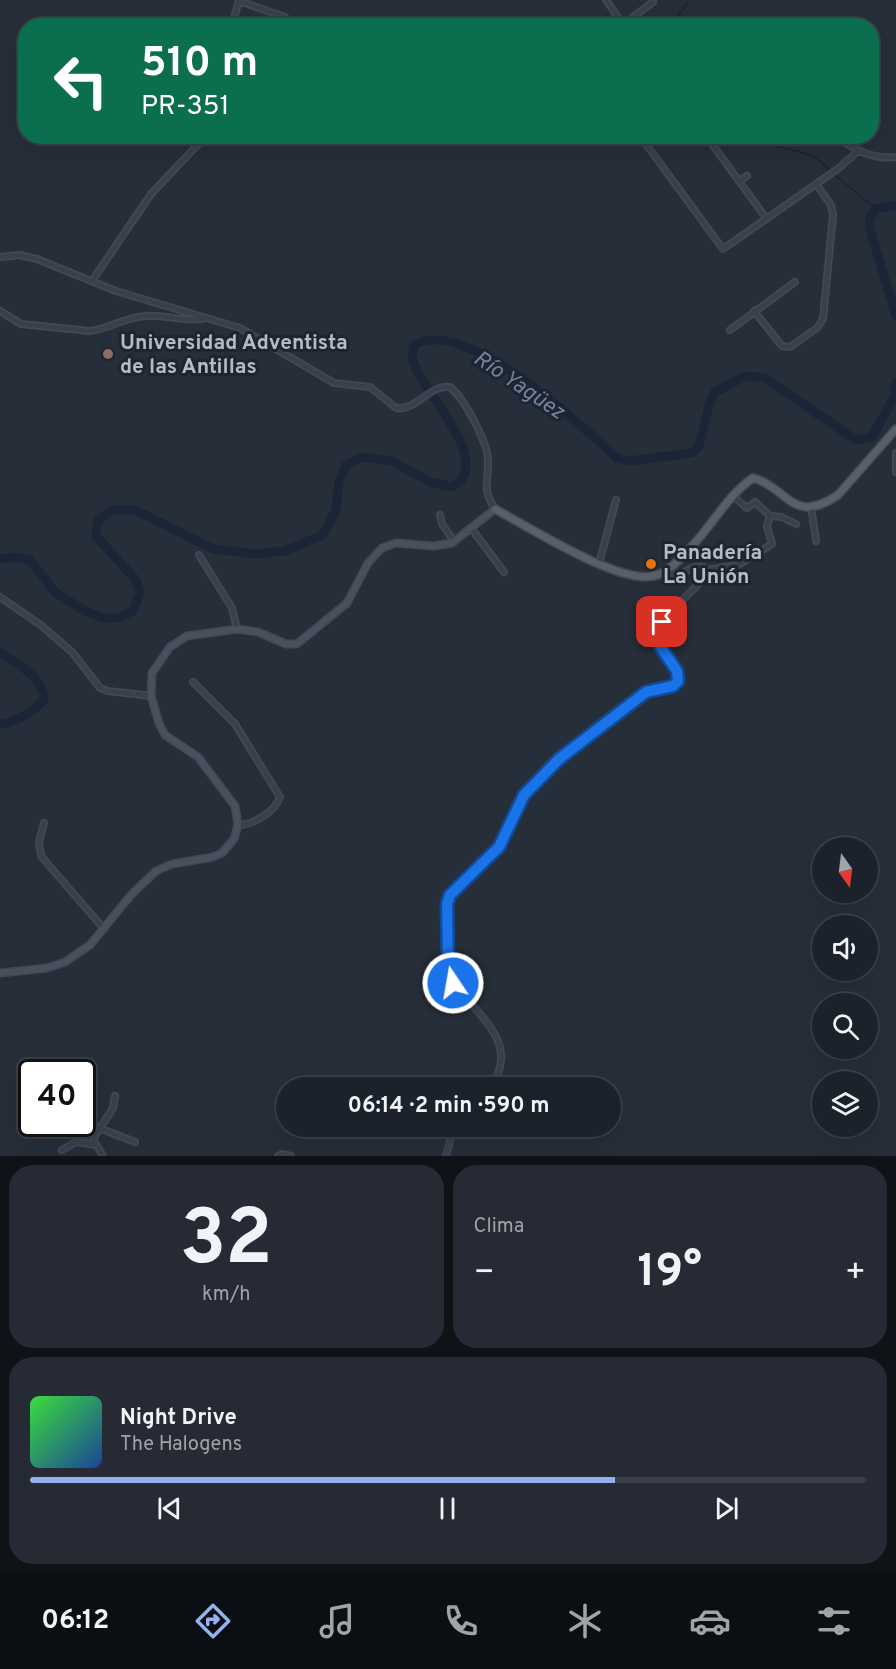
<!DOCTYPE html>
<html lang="es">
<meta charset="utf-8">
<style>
:root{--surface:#1c222c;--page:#252a34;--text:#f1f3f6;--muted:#a0a4a9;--line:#3a3f48;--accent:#93b2ed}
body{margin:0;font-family:Overpass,sans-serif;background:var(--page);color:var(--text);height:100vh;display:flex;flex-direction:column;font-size:22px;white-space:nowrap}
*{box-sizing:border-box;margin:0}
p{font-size:20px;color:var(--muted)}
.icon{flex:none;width:33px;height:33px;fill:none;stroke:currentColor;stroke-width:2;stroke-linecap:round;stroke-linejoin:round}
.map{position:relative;height:1156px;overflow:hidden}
.panel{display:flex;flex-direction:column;gap:9px;padding:9px;background:#0f1318;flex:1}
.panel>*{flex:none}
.top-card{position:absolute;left:18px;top:18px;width:861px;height:126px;border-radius:24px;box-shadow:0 6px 24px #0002,0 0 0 2px var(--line);background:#0b6e4f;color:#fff;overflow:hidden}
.needle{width:39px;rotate:166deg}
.fabs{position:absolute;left:812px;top:837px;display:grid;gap:12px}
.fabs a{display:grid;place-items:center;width:66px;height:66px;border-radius:50%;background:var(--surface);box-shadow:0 6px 24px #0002,0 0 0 2px var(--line);font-size:30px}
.speed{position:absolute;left:18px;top:1059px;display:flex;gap:12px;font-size:30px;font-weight:700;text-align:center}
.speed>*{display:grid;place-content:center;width:78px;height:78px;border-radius:50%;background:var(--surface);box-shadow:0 6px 24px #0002,0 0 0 2px var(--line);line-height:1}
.speed .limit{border:3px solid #111;border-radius:9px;background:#fff;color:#111}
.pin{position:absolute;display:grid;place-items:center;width:51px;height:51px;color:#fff;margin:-26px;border-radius:12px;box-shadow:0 3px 9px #0006}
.me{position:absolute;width:66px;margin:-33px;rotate:348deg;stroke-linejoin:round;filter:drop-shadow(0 0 4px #0008)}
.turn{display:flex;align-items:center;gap:21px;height:126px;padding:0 24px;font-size:27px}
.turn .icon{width:78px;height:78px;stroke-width:2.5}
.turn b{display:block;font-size:42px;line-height:51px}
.big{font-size:45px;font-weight:700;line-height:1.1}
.panel .card{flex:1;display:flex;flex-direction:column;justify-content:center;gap:9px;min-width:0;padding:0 21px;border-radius:24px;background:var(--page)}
.panel .dial{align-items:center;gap:0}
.dial b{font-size:78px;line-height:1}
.song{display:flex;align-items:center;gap:18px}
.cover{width:72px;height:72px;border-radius:9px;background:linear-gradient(135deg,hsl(120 70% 55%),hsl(220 70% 35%))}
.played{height:6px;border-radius:3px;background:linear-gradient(90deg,var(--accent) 70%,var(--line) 70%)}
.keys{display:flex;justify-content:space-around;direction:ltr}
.heat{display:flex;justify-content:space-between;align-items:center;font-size:33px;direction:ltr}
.panel .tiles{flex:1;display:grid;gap:9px;grid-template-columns:1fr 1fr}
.card:last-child{grid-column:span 2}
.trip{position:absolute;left:276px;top:1077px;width:345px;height:60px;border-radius:30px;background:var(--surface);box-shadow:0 6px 24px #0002,0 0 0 2px var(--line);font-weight:700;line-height:60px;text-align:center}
.menu{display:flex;height:96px;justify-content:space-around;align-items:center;background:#0b0e12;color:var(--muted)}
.menu .icon{width:42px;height:42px}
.menu .active{color:var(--accent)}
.menu b{font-size:27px;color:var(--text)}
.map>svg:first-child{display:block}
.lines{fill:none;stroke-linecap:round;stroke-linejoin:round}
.stream{stroke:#1a2537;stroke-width:1.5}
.river{stroke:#1a2537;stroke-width:9}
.minor-casing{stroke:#424954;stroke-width:8}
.tertiary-casing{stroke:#424954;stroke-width:8}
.secondary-casing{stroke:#424954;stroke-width:9}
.primary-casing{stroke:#424954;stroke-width:10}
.minor{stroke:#39404b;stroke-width:4.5}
.tertiary{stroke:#39404b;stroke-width:5}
.secondary{stroke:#484f5d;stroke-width:6}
.primary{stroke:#585f6b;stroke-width:7}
.route-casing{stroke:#114b97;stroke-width:15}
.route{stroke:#1a73e8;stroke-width:10}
.education-dot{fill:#8d6e63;stroke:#1e2530;stroke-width:2}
.food-dot{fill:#e8710a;stroke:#1e2530;stroke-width:2}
.labels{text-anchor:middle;stroke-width:6;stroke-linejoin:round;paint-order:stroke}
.poi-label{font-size:21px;font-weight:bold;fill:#b5bbc6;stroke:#1e2530;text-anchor:start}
.water-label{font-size:22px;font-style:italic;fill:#7284a2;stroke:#1e2530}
</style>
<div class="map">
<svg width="896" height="1156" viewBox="0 0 896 1156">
<rect width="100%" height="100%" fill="#262e3a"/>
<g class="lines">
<!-- stream -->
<path class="stream" d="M683,26L679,15L689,0
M757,136C780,154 808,145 830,170
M834,174L876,209"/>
<!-- river -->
<path class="river" d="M896,205L876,209L870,218L869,226L896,316
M0,559L15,557L30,560L55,592L85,611L103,618H117L133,611L140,593L136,580L96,536L98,521L112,510H135L213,549L256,554L284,551L323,535L336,510L339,482L346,465L362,457L391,461L431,482L452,487C455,485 461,481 463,478C480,449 423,389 414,364C411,358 413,351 414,345C464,315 582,426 617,458L629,461L692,453L699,446L710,402L715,392L745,376L765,378L856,440L872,437L894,397L896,382
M0,652C17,664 44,677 44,700C32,712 17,722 0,724"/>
<defs>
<path id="minor" d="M606,0L624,26
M239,1L285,17
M232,26L239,0
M621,26L653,2
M640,136L723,249L839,168L858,151
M706,136L766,218
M834,136C854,149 872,160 896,157
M739,181L747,176
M0,257L19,255L37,259L116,291L240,328L334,383L370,387L396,408C417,411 430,384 450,387C464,398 487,441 488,460C489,483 481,487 495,509
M92,281L151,194L206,136
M0,311L21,324L90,331C109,329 126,317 145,316C165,314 186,323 206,318
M754,311L782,346L790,347L817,328L823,319L833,215L831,205L816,184
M730,330L795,282
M896,453V472
M734,497L747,508L755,502L770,516L781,517L796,524
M811,506L816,541
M440,515L442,524L454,541
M471,528L504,572
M199,555L232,608L237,629
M599,564L616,500
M706,570L738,565L772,544L767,526L770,516
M0,597L42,626L72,652L100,688L108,691L151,696
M193,682L235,724L280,797C275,812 253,825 238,825
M44,823L39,842L41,856L104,929
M59,1131L89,1124L135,1142
M62,1150L76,1142L96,1145
M103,1156L93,1139L113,1108L115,1096
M278,1156L282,1154L291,1156"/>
<path id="tertiary" d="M490,1088C526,1038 466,1010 448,973V899L454,890L499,847L524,795L559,759L646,691L673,686L678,681C680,667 666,661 661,650C648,621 693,595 707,574L704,567C693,565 687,571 678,576L667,570
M446,1156L454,1126"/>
<path id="secondary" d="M0,973L47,968L65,962L90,945L131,895L156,871L172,864L213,857L222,853L234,839L238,825L235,806L198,757L165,735L159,723L151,696L152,673L170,647L187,636L237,629L258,632L286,644H297L347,603L368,563L382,548L396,543L434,546L452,543L495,509"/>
<path id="primary" d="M495,509C529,527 618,584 653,576C669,573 682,557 692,546C712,525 729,494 753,478C789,488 792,526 838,495L896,429"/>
</defs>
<!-- minor casing -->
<use href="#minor" class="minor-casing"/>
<!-- tertiary casing -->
<use href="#tertiary" class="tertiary-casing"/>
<!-- secondary casing -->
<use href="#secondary" class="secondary-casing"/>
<!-- primary casing -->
<use href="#primary" class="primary-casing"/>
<!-- minor -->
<use href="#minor" class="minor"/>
<!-- tertiary -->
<use href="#tertiary" class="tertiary"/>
<!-- secondary -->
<use href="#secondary" class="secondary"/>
<!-- primary -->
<use href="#primary" class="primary"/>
</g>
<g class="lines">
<defs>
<path id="route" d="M453,983L448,966L447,904L450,895L499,847L524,795L559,759L646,692L673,686L678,681L677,671L660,646L662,622"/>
</defs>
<!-- route casing -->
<use href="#route" class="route-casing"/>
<!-- route -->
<use href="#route" class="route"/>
</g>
<!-- markers -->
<circle class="education-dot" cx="108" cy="354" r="6"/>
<circle class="food-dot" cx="651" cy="564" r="6"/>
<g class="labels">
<!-- poi labels -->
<g class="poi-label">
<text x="120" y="349">Universidad Adventista<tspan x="120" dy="24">de las Antillas</tspan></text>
<text x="663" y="559">Panadería<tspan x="663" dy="24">La Unión</tspan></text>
</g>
<!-- water labels -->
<g class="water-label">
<text transform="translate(520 384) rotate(34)" y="8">Río Yagüez</text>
</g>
</g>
</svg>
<div class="fabs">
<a><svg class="needle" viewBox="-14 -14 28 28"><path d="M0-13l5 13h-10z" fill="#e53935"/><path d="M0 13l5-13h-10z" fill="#a0a4a9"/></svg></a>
<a><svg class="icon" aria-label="sound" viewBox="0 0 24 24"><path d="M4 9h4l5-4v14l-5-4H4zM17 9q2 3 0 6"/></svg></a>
<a><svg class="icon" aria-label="search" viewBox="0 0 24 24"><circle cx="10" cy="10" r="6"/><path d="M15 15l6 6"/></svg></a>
<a><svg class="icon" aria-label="layers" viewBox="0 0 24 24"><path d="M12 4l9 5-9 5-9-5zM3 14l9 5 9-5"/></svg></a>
</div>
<div class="speed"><div class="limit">40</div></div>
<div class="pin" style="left:662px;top:622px;background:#d93025"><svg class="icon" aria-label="arrive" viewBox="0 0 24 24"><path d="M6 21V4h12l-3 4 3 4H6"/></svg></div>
<svg class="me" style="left:453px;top:983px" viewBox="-20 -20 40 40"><circle r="17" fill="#1a73e8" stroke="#fff" stroke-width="3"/><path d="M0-11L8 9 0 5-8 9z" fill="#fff"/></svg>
<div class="trip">06:14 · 2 min · 590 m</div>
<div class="top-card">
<div class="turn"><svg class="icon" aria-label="left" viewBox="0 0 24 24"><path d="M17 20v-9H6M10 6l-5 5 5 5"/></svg><div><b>510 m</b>PR-351</div></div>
</div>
</div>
<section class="panel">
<div class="tiles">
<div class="card dial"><b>32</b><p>km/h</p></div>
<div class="card"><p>Clima</p>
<div class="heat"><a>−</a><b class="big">19°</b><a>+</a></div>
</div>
<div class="card">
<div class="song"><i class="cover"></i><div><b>Night Drive</b><p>The Halogens</p></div></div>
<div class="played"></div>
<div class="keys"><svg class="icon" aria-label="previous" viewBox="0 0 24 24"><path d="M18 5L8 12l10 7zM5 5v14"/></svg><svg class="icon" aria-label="pause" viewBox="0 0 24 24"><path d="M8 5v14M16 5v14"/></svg><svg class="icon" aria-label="next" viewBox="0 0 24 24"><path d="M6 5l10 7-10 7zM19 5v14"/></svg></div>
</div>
</div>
</section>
<nav class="menu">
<b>06:12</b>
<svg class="icon active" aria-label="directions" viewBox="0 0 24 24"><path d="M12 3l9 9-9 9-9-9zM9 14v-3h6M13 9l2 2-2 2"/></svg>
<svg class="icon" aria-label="music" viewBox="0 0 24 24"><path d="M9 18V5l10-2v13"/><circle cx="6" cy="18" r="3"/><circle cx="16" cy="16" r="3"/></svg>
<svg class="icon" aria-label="phone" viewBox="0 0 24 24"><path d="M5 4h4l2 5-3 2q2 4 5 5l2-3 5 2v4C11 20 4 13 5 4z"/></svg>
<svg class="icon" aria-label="climate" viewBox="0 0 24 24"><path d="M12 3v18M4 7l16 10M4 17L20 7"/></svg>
<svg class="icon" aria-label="car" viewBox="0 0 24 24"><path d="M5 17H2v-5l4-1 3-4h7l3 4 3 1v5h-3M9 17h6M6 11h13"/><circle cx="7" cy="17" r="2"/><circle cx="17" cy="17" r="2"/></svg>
<svg class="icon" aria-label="filters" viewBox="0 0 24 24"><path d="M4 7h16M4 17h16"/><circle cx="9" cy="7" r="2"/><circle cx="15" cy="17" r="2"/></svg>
</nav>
